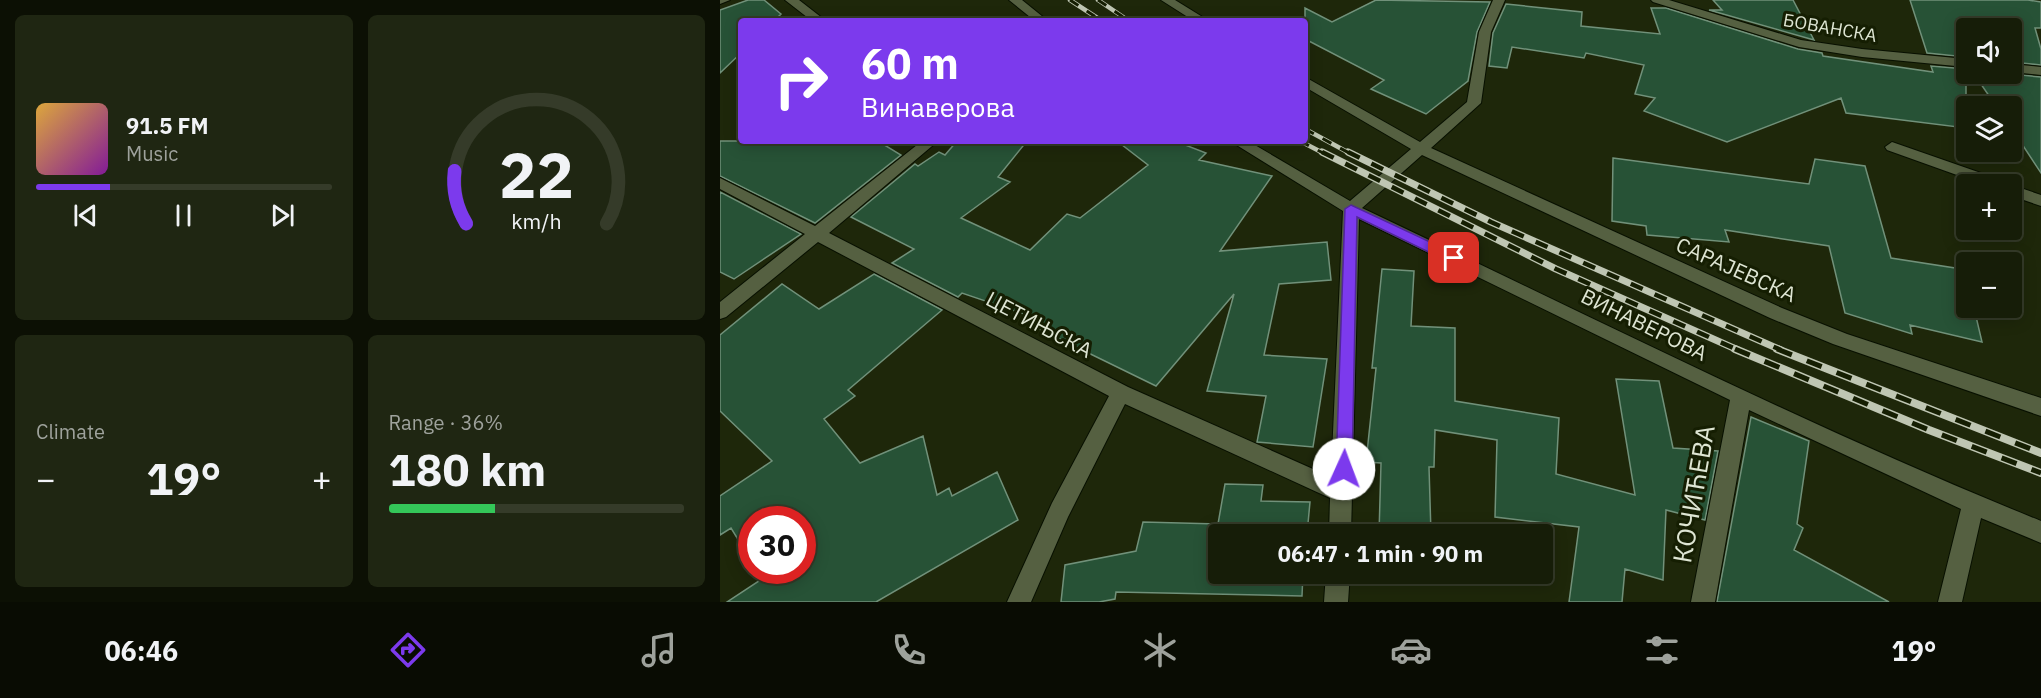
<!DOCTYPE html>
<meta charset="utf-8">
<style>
:root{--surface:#161d08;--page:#1f2612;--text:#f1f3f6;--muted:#9ea29c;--line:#353b29;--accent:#7c3aed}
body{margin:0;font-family:"IBM Plex Sans",sans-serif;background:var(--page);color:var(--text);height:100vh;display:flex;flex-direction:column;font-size:22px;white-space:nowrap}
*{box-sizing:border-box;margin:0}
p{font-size:20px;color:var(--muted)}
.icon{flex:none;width:33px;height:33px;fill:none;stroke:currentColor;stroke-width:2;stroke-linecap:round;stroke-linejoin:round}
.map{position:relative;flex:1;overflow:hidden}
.side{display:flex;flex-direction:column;gap:15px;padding:15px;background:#0c1004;width:720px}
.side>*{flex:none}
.top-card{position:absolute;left:18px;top:18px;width:570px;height:126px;border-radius:6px;box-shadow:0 3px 15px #0003,0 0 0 2px var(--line);background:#7c3aed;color:#fff;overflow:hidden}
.fabs{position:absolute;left:1236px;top:18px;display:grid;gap:12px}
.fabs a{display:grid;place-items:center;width:66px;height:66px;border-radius:6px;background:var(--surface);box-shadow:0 3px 15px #0003,0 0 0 2px var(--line);font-size:30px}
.speed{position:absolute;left:18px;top:506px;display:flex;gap:12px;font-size:30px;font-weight:700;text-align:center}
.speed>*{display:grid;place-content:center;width:78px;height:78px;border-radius:50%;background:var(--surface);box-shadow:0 3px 15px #0003,0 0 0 2px var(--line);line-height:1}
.speed .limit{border:9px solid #d22;background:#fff;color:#111}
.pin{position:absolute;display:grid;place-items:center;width:51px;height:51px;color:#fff;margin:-26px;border-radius:12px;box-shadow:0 3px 9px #0006}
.me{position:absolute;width:66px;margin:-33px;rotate:2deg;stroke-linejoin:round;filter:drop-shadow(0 0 4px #0008)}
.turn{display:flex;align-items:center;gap:21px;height:126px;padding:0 24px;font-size:27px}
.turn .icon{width:78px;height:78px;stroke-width:2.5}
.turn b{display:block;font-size:42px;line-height:51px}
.big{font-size:45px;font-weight:700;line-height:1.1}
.side .widget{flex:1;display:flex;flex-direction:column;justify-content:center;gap:9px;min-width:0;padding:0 21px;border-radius:9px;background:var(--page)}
.side .dial{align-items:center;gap:0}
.dial svg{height:156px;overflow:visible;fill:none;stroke:var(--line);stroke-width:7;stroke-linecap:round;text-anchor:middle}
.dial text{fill:var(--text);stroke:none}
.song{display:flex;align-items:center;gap:18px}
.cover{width:72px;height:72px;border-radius:9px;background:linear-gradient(135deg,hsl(40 70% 55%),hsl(290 70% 35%))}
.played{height:6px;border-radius:3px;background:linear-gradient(90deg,var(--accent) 25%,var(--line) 25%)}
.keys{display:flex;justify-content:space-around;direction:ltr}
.heat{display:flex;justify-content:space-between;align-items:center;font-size:33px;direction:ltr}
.charge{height:9px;border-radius:4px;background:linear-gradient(90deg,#34c759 36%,var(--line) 0)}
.side .tiles{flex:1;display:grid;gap:15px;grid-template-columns:repeat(2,1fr)}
.trip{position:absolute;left:488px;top:524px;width:345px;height:60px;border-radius:6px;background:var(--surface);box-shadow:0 3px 15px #0003,0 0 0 2px var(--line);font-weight:700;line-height:60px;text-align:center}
.dock{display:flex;height:96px;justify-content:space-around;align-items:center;background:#090c03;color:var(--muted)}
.dock .icon{width:42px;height:42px}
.dock .current{color:var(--accent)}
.dock b{font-size:27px;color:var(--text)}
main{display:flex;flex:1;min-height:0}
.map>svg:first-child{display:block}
.building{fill:#275236;stroke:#71917a;stroke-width:1.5}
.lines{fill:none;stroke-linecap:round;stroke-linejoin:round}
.minor-casing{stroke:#081000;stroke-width:2}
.minor{fill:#556041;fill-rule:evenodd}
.rail-far2-casing{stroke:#bfc6b3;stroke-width:4.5}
.rail-far1-casing{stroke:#bfc6b3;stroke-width:7}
.rail-casing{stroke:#bfc6b3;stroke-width:8}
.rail-far2{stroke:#151e02;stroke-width:3;stroke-dasharray:10;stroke-linecap:butt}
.rail-far1{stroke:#151e02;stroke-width:4.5;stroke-dasharray:13;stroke-linecap:butt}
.rail{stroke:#151e02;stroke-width:5;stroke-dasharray:16;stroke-linecap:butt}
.route{fill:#7c3aed;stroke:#51269a;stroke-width:1.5}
.labels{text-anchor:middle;stroke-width:6;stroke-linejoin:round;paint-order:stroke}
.far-street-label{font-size:18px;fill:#dee5d3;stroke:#151e02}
.street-label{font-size:21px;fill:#dee5d3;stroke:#151e02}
.near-street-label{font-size:26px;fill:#dee5d3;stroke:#151e02}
</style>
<main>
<section class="side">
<div class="tiles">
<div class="widget">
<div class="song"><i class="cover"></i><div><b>91.5 FM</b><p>Music</p></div></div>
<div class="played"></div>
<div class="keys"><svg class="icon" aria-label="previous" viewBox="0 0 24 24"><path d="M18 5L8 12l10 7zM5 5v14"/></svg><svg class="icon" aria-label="pause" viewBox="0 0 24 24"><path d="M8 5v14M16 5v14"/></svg><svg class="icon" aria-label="next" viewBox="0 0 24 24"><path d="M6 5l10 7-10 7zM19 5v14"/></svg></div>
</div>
<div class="widget dial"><svg viewBox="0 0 100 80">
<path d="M14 69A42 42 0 1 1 86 69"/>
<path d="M14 69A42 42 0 0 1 8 42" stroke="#7c3aed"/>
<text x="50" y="56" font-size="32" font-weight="700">22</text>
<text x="50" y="72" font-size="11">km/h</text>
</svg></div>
<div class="widget"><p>Climate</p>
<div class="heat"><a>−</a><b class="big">19°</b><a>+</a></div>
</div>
<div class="widget"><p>Range · 36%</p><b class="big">180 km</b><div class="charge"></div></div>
</div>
</section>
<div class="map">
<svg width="1321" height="602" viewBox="0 0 1321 602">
<rect width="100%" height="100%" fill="#1e270a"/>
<!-- building -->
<path class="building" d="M28,0H44L61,14L54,21H21V53L0,73V10Z
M656,0L770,2L757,32L748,81L706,114L651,89L664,80L585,39V8L612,22Z
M993,0H1073L1094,40L989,10H1002Z
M1190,0H1308L1321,2V28H1315L1321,49V65L1292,62V28H1246V57L1207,53Z
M786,4L862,12L861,26L940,34L931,8H946L1078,49L1102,53L1103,56L1213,72L1211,66L1246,69V128L1126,113L1121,98L1007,142L924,111L935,98L915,94L924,65L866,53L864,58L792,47L787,68L769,66L773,33Z
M1254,74H1290L1321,77V173L1292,129V106H1276Z
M0,141H158L181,155L95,223L0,176Z
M237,141H307L278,177L290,182L241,218L310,250L347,214L360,218L428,165L397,141H455L486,153L479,160L552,176L500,251L607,242L611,280L559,284L544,355L607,359L593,447L537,442L546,396L487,391L514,294L436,386L307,323L313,317L242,293L238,297L172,263L194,249L131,217L195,164L198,166L219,152L225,155Z
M893,158L1089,184L1095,159L1145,166L1171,258L1235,268L1246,298V308H1254L1262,342L1190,325L1192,334L1125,313L1109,246L1005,230L1009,242L927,235L926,226L892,221Z
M0,192L81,234L14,279L0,272Z
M662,269L694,271L691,326L735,328V401L839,418L836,474L915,495L896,379L939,381L953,448L998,451L985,520L946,510L943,580L905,569L902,602H849L859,527L775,517L777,440L715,430L714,467H709L711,534H659L661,463L646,462L656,368H652Z
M154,274L222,310L128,390L135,396L104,419L140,463L203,436L217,495L229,488L232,496L277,472L298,520L156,602H7L42,579L37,570H82V519H32V562L11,528L0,535V496L52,461L0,411V335L62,284L99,309Z
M1031,417L1089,441L1077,524L1083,528L1074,550L1169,602H997Z
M505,484L543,485L541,501L590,502L587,534H498V573H583L582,596L396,592L395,599L379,602H341L345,565L416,551L423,522L498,524Z"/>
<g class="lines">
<defs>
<path id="minor" d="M0,0H10L0,4Z
M65,0H79L106,21H92Z
M289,0H302L328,21H315Z
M441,0H455L489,21H474Z
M773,0H785L771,32L761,103L711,148L1062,308L1127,334L1321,398V416L1113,344L1050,318L702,155L642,208C866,314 1091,428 1321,521V543L1261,518L1242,602H1218L1241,509L1029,410L995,602H971L1010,400L639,219L631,534H609L610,498L405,404L348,517L311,602H287L332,503L389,396L98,242L6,317L0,319V302L85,234L0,189V178L95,226L202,141H218L109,233L408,387L611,477L623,211L510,141H528L630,201L691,149L585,87V77L700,142L747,102L759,32Z
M931,0H949L1081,40L1142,49L1246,59V67L1142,57L1079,47L933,2Z
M1292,64L1321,67V75L1292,72Z
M1172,142L1281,180L1284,184H1262L1167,150L1165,147Z
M1292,185L1321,195V206L1292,196Z
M606,573H630L628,602H604Z"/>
</defs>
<!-- minor casing -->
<use href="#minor" class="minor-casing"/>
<!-- minor -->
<use href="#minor" class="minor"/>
<defs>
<path id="rail-far2" d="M350,0L382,21
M378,0L409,21
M585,129L631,154
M580,141L605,154"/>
<path id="rail-far1" d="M602,152L836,269L1018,350
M628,152L771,222L1061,350"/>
<path id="rail" d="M1015,349L1209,430L1321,473
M1057,349L1321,453"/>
</defs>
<!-- rail-far2 casing -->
<use href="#rail-far2" class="rail-far2-casing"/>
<!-- rail-far1 casing -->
<use href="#rail-far1" class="rail-far1-casing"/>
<!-- rail casing -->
<use href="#rail" class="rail-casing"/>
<!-- rail-far2 -->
<use href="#rail-far2" class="rail-far2"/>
<!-- rail-far1 -->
<use href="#rail-far1" class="rail-far1"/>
<!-- rail -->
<use href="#rail" class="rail"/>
</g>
<!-- route -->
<path class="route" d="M631,205L738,255L740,258L734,263L729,262L637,217L632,469L629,474L624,477L618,474L616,469L625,209Z"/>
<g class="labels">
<!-- far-street labels -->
<g class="far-street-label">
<text transform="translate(1110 28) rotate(10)" y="6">БОВАНСКА</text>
</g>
<!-- street labels -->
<g class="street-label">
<text transform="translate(1016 270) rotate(24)" y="7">САРАЈЕВСКА</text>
<text transform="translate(319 325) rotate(28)" y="7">ЦЕТИЊСКА</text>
<text transform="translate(924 325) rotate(26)" y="7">ВИНАВЕРОВА</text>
</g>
<!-- near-street labels -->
<g class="near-street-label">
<text transform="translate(974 494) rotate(-80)" y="9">КОЧИЋЕВА</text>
</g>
</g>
</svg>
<div class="fabs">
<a><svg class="icon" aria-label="sound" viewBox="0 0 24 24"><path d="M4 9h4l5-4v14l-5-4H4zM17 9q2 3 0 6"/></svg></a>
<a><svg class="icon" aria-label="layers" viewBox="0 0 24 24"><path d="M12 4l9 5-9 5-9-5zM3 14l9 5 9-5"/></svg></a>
<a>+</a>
<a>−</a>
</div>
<div class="speed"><div class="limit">30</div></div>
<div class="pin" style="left:734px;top:258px;background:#d93025"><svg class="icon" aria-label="arrive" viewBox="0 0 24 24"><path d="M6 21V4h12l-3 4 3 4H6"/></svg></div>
<svg class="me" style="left:624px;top:469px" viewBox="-20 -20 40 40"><circle r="19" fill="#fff"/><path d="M0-13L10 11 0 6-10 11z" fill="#7c3aed"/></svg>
<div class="trip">06:47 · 1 min · 90 m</div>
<div class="top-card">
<div class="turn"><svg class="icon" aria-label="right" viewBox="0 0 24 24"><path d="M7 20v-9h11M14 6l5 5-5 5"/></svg><div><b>60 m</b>Винаверова</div></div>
</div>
</div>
</main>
<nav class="dock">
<b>06:46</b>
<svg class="icon current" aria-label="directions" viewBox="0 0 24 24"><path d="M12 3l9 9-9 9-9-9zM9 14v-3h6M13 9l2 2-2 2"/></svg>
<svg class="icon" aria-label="music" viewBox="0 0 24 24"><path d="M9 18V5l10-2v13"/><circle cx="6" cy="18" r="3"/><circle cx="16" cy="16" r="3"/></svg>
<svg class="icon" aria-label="phone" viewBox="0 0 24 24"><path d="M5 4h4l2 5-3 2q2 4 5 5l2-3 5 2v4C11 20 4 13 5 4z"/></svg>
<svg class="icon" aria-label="climate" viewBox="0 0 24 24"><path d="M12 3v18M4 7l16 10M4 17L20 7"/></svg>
<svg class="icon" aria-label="car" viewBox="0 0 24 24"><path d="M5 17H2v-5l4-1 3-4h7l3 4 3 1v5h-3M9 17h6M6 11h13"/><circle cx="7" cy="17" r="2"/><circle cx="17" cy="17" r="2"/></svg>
<svg class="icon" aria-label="filters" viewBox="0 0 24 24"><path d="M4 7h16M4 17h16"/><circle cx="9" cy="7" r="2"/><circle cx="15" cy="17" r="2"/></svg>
<b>19°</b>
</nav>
